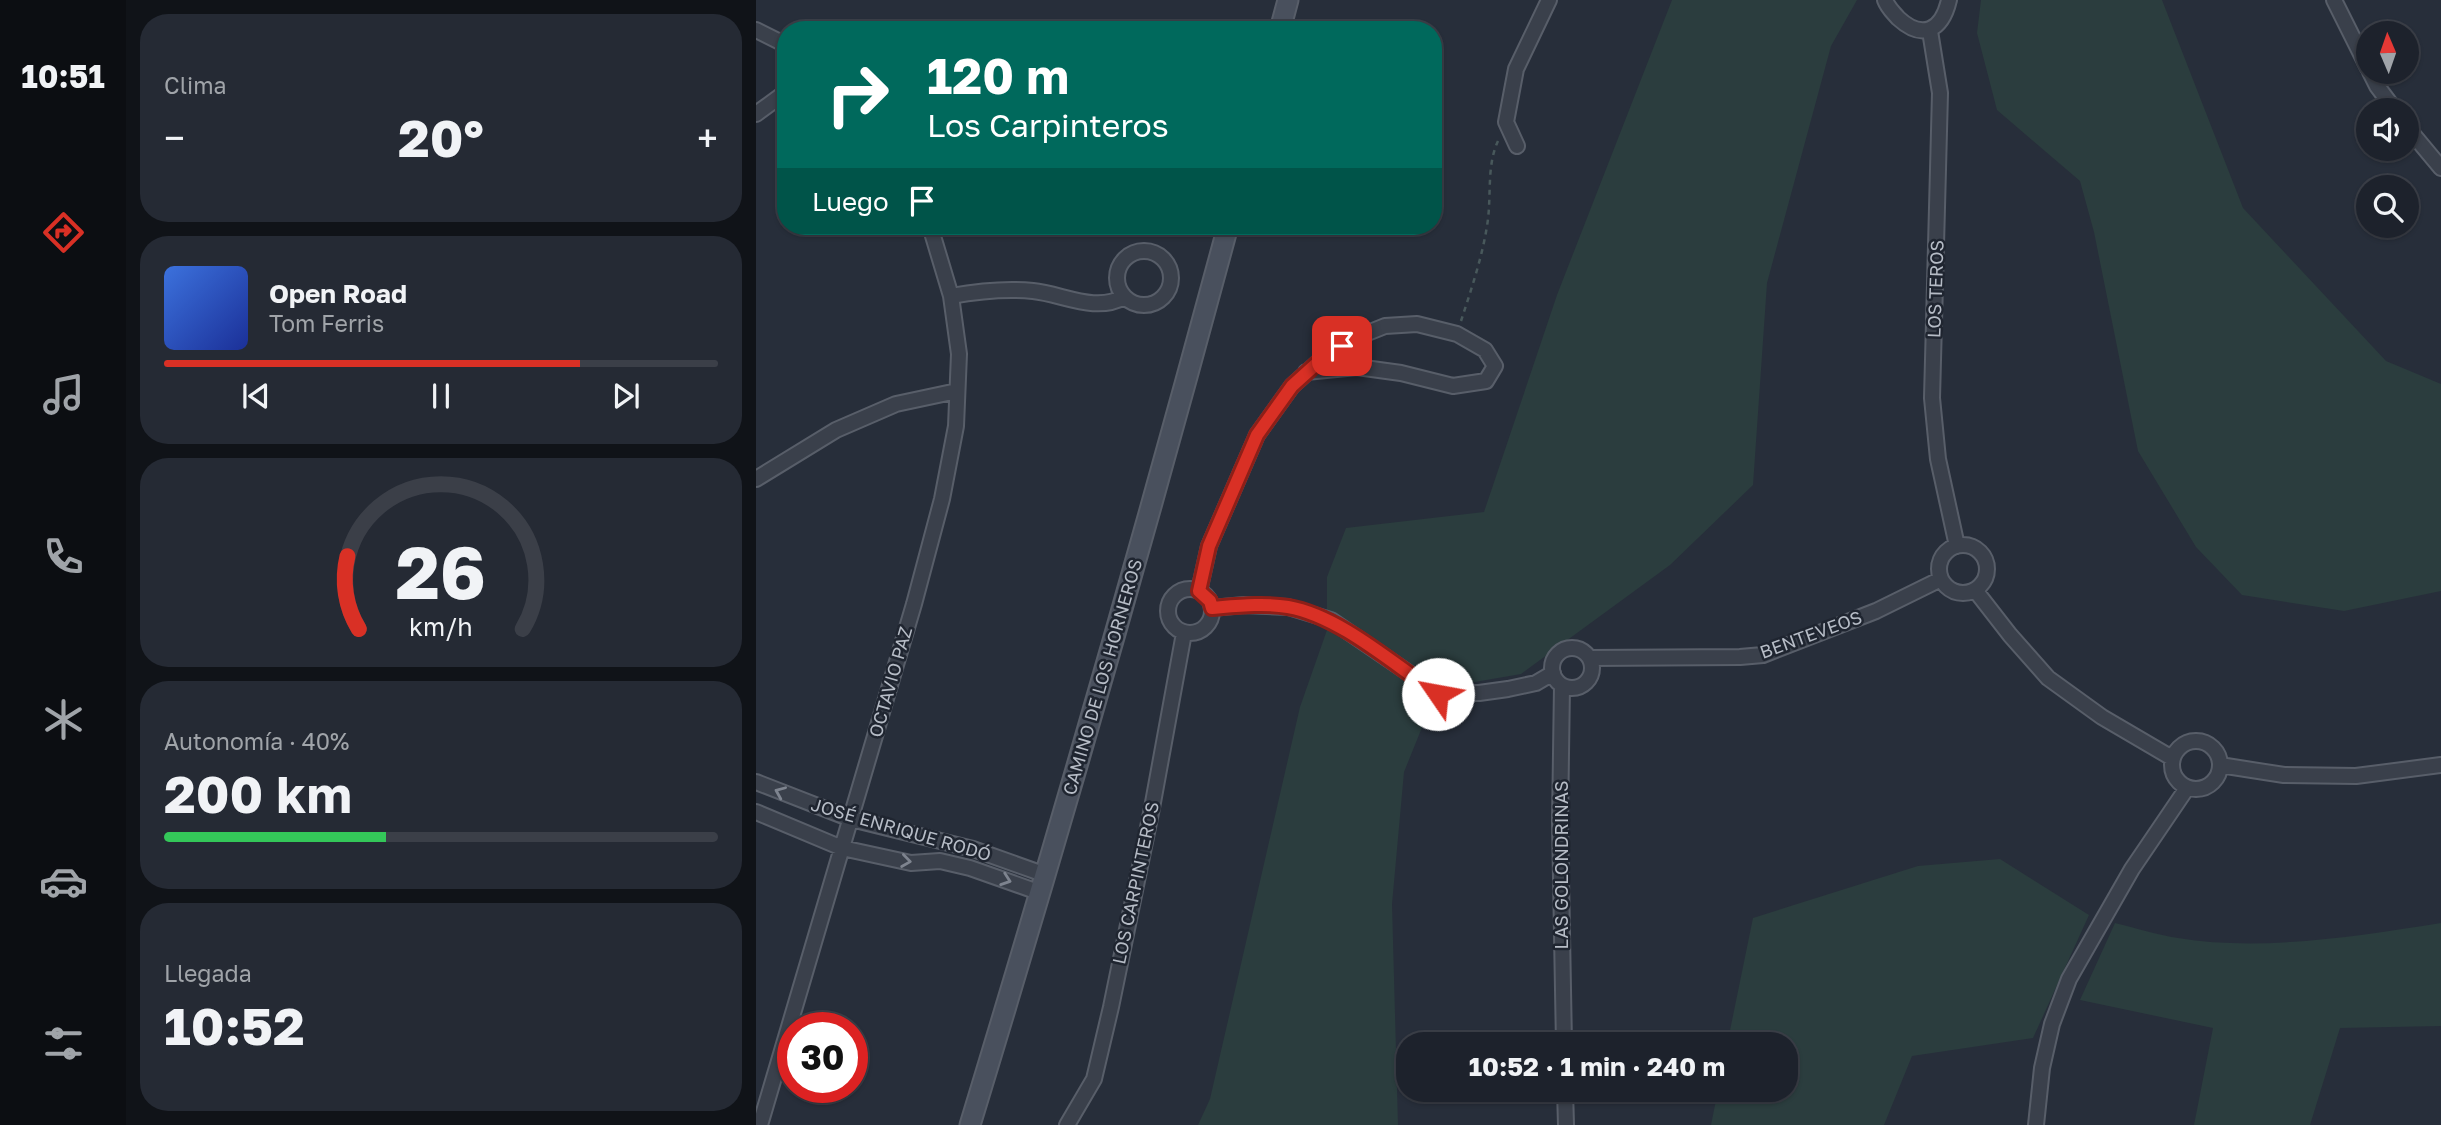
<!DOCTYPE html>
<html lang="es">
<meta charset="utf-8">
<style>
:root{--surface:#1d222c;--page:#252a34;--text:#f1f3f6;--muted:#a0a4a9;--line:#3b3f48;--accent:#d93025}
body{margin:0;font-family:"Golos Text",sans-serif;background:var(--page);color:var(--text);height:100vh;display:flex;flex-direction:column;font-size:26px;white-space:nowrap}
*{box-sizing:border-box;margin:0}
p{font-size:23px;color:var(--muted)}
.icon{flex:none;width:38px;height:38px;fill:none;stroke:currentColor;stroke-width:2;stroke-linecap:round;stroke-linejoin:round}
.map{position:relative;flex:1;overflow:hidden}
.details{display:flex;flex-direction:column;gap:14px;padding:14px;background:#101318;width:630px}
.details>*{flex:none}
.hud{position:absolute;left:21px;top:21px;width:665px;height:214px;border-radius:28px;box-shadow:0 2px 5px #0004,0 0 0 2px var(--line);background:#00695c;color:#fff;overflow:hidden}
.needle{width:46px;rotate:358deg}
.fabs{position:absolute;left:1600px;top:21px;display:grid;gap:14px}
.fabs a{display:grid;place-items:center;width:63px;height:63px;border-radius:50%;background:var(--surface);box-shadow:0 2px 5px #0004,0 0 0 2px var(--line);font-size:35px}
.speed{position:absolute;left:21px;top:1012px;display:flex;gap:14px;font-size:35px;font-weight:700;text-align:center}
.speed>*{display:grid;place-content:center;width:91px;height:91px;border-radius:50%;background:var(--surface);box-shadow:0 2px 5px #0004,0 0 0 2px var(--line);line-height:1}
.speed .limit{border:10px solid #d22;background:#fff;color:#111}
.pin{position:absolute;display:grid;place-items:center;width:60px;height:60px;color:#fff;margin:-30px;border-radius:14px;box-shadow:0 4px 10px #0006}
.me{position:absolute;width:77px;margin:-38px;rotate:303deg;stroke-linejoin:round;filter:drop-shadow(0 0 5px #0008)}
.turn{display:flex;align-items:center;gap:24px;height:147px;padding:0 35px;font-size:32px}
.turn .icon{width:91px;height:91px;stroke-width:2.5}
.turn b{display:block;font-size:49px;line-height:60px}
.then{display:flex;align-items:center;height:66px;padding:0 35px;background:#0003;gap:14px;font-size:26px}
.big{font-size:52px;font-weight:700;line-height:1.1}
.details .card{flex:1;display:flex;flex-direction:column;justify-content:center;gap:10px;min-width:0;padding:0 24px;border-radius:28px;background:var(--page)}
.details .dial{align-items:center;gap:0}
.dial svg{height:182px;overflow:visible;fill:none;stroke:var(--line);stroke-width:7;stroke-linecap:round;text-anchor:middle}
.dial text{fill:var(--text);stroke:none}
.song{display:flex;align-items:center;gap:21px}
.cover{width:84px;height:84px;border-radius:10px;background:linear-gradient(135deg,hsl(220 70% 55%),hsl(230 70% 35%))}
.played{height:7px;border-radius:4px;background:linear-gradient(90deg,var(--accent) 75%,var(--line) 75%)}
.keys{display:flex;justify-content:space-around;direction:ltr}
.heat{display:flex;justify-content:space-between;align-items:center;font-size:38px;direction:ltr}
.charge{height:10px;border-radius:5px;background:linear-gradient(90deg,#34c759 40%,var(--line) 0)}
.trip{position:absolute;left:640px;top:1032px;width:402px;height:70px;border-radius:28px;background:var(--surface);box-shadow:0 2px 5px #0004,0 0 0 2px var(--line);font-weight:700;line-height:70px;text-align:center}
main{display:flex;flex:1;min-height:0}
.menu{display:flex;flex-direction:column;width:126px;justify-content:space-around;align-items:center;background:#0c0e12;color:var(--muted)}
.menu .icon{width:49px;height:49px}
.menu .on{color:var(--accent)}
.menu b{font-size:32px;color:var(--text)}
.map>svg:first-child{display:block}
.green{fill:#2b3d3e}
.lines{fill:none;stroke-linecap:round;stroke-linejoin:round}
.street-casing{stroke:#585e69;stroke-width:18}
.secondary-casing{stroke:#585e69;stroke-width:23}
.path{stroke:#48585b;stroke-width:2.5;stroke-dasharray:5 5;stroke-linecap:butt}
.street{stroke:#3a404b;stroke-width:14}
.secondary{stroke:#49505d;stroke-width:19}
.oneway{stroke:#7e848f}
.route-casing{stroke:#8d1f18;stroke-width:18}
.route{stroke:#d93025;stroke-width:12}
.labels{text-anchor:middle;stroke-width:5;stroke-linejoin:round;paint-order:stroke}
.street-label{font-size:18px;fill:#b6bcc6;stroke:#1f2530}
</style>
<main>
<nav class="menu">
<b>10:51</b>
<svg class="icon on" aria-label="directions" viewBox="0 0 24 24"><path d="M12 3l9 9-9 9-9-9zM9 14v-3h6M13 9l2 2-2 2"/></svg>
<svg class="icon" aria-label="music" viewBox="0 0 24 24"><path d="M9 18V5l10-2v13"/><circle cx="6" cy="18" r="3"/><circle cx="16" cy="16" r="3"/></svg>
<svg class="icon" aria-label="phone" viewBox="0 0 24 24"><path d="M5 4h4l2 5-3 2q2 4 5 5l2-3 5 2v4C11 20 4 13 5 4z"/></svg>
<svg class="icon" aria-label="climate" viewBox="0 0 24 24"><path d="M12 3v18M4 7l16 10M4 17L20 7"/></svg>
<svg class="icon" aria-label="car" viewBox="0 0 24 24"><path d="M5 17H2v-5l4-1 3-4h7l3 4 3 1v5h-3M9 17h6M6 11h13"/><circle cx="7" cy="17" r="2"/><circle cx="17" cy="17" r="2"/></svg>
<svg class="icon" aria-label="filters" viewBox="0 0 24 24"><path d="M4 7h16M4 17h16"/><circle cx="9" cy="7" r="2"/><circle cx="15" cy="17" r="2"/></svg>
</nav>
<section class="details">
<div class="card"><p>Clima</p>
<div class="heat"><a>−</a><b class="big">20°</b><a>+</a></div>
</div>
<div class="card">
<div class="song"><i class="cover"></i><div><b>Open Road</b><p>Tom Ferris</p></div></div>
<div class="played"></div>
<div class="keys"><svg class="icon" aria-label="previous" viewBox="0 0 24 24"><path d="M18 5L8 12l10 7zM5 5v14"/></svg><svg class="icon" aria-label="pause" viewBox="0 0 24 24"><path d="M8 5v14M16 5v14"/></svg><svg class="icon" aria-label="next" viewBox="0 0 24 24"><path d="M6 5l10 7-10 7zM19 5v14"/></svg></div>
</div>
<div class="card dial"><svg viewBox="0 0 100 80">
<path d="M14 69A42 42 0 1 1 86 69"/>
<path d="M14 69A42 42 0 0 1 9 37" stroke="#d93025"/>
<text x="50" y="56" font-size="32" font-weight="700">26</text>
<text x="50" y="72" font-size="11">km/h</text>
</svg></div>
<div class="card"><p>Autonomía · 40%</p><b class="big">200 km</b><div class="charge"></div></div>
<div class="card"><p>Llegada</p><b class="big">10:52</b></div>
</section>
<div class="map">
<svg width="1685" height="1125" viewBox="0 0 1685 1125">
<rect width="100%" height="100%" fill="#272e3a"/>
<!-- green -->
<path class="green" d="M916,0H1101L1075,46L1011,283L997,485L914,565L765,674L707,684L684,683L648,772L636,904L642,1125H442L454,1099L544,707L571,630V577L590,528L728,512L801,295Z
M1225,0H1406L1487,208L1630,361L1685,384V591L1588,611L1486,595L1440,547L1382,451L1338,232L1324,181L1241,110L1221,33Z
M1244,859L1333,915L1277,1038L1156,1056L1128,1125H955L962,1090H1031V1045H971L997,918L1162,866Z
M1359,923C1380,928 1401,935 1422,938C1505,952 1602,936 1685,923V1026L1584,1028L1554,1125H1438L1457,1028L1324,1000Z"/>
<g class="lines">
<defs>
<path id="street" d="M1129,0C1132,8 1137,12 1142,18C1167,41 1186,30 1193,0
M1578,0L1612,68
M0,30L30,45
M1174,31L1184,93L1176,398L1182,459L1201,546
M1614,72L1621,86L1639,110
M0,114L30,92
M1650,126L1685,168
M761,146L750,122L760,69L793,0
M361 278a27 27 0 1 1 54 0a27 27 0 1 1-54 0Z
M195,296C223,291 249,288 277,291C307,294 339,313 368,297
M0,479L80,430L140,404L201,391
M1183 569a24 24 0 1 1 48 0a24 24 0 1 1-48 0Z
M412 611a22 22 0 1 1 44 0a22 22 0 1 1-44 0Z
M1219,590L1254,635L1292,678L1346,717L1416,758
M443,591L453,546L501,435L536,386L568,357L604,336L629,326L661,324L701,334L729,350L739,366L730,381L697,386L645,373L601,367L550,372
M456,608L488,605L532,607L575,620L682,693H723L752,689L780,683L797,673
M796 668a20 20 0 1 1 40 0a20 20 0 1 1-40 0Z
M834,658L984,657L1007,655L1120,611L1185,579
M806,686L804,822L808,1045
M1416 765a24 24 0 1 1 48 0a24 24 0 1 1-48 0Z
M1464,765L1528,775L1600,776L1685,765
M0,782L95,819L217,849L290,875
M0,812L86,848L155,863L184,861L214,868L285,893
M809,1090L810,1125
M4,1125L158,604L186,499L200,426L203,354L195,296L174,226
M311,1125L338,1079L355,1007L396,808L428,633
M1280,1125L1286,1068L1296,1024L1313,979L1376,869L1431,788"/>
<path id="secondary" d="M524,30L532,0
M214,1125C305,827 391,527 472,226"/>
</defs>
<!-- street casing -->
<use href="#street" class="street-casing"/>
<!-- secondary casing -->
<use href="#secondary" class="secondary-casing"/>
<!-- path -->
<path class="path" d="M705,321C715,290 726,258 731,226C736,197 730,167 742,141"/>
<!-- street -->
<use href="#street" class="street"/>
<!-- secondary -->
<use href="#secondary" class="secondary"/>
</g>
<!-- one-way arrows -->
<defs><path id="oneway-chevron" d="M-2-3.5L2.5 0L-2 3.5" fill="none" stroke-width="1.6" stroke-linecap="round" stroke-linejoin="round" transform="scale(1.75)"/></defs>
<g class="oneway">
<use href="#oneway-chevron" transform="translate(24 792) rotate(-157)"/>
<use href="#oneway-chevron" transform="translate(150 861) rotate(8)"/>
<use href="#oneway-chevron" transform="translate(250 880) rotate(19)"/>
</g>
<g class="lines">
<defs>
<path id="route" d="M586,346L568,357L536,386L501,435L453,546L443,591L454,601L456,608C481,606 508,603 532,607C584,616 638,665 682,694"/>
</defs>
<!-- route casing -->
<use href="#route" class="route-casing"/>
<!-- route -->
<use href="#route" class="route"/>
</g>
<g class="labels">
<!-- street labels -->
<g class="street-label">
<text transform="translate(1180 289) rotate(-88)" y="6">LOS TEROS</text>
<text transform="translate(1055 635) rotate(-20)" y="6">BENTEVEOS</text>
<text transform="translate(347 677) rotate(-74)" y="6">CAMINO DE LOS HORNEROS</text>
<text transform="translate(135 682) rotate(-74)" y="6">OCTAVIO PAZ</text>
<text transform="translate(145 830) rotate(16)" y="6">JOSÉ ENRIQUE RODÓ</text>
<text transform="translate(806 865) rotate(-90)" y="6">LAS GOLONDRINAS</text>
<text transform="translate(380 883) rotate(-78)" y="6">LOS CARPINTEROS</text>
</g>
</g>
</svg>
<div class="fabs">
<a><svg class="needle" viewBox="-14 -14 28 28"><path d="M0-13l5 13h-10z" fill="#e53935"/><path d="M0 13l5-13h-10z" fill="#a0a4a9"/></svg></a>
<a><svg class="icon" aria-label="sound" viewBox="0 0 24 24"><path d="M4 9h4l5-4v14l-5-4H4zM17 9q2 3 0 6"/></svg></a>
<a><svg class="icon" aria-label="search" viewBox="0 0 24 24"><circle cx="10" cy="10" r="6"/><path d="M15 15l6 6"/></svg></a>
</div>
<div class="speed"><div class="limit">30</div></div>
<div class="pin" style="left:586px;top:346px;background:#d93025"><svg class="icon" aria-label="arrive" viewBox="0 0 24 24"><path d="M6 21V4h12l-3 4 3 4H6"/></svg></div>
<svg class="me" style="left:682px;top:694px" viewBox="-20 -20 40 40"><circle r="19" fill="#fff"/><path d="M0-13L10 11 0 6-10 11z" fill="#d93025"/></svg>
<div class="trip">10:52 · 1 min · 240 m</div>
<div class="hud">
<div class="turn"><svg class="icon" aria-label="right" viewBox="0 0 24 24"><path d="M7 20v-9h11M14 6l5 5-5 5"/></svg><div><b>120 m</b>Los Carpinteros</div></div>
<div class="then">Luego<svg class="icon" aria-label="arrive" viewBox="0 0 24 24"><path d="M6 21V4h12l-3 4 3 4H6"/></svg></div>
</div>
</div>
</main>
